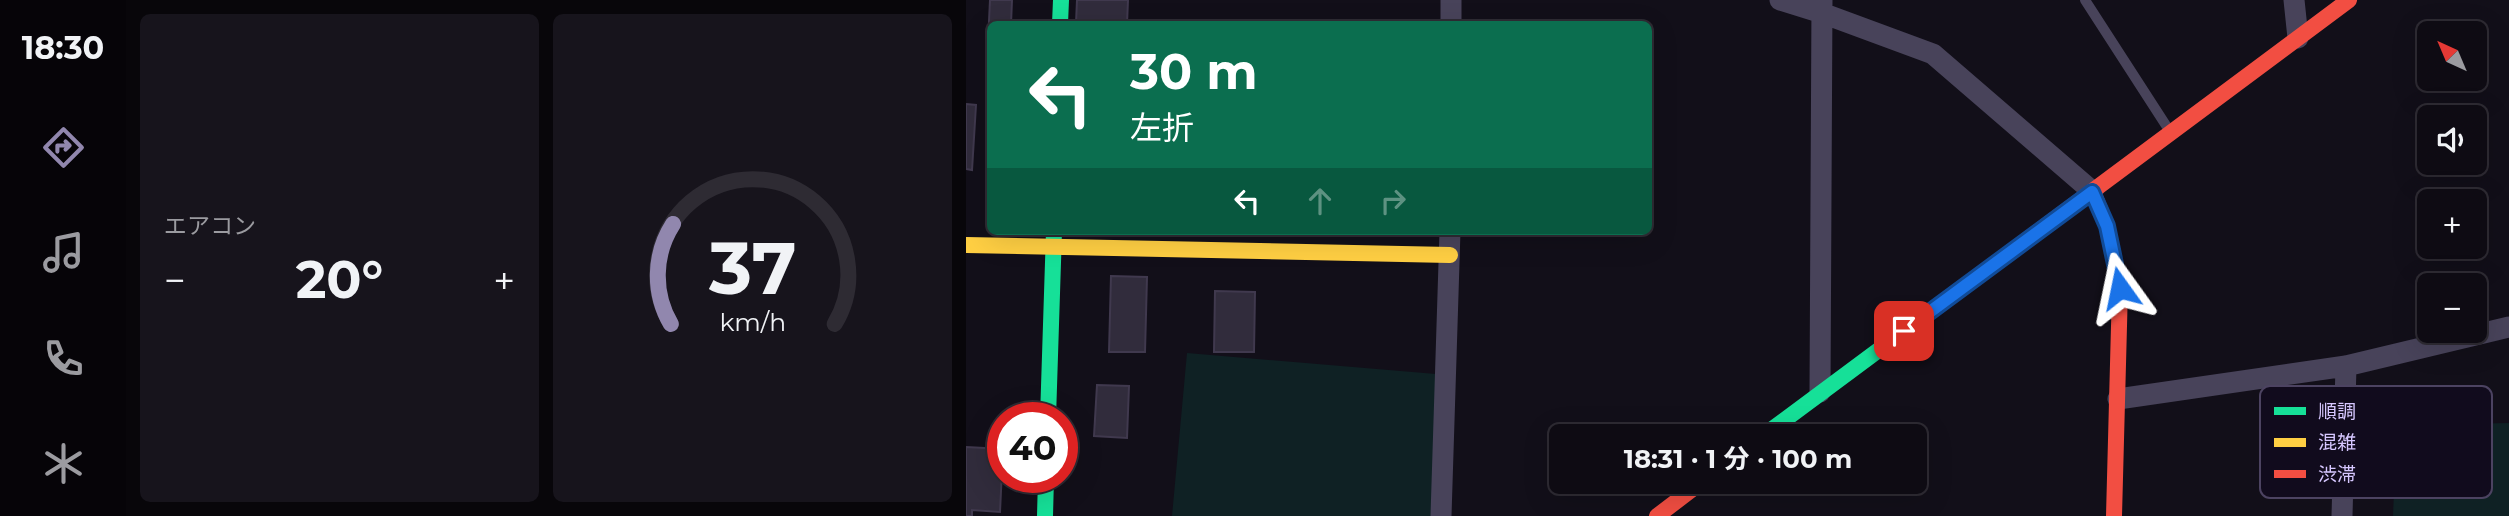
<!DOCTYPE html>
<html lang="ja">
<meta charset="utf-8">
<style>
:root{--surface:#0e0b13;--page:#17141c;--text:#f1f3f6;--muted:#9b9ba0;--line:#2e2b33;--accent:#9187ae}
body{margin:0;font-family:Montserrat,"Noto Sans JP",sans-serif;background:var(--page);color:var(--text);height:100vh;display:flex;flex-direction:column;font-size:26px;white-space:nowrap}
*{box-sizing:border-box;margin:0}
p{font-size:23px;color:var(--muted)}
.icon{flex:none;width:38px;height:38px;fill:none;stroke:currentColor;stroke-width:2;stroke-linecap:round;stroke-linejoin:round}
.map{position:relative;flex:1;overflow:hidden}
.details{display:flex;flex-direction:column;gap:14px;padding:14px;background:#08060a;width:840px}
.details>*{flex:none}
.hud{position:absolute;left:21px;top:21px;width:665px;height:214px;border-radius:10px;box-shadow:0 7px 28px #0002,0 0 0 2px var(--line);background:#0b6e4f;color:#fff;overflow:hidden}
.needle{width:46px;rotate:316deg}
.fabs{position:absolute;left:1451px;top:21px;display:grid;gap:14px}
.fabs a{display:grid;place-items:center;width:70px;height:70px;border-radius:10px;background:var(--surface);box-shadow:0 7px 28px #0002,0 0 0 2px var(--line);font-size:35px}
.speed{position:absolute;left:21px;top:402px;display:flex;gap:14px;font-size:35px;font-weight:700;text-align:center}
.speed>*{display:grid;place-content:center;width:91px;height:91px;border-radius:50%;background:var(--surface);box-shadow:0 7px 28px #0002,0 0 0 2px var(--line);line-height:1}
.speed .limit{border:10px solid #d22;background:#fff;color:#111}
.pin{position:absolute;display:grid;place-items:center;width:60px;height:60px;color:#fff;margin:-30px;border-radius:14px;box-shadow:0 4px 10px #0006}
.me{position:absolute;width:77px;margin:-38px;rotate:348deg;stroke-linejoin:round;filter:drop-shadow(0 0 5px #0008)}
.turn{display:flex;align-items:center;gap:24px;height:147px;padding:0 28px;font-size:32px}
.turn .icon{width:91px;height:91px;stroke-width:2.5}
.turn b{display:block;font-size:49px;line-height:60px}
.lanes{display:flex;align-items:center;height:66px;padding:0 28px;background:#0003;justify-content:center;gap:35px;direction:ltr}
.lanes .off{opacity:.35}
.big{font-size:52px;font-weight:700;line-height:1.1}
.details .widget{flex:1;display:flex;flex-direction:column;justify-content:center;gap:10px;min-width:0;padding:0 24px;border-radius:10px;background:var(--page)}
.details .dial{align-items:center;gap:0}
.dial svg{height:182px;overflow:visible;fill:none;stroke:var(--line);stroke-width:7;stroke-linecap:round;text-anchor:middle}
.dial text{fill:var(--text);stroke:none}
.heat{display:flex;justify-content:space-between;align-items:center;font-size:38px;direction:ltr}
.details .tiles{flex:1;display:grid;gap:14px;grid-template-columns:repeat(2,1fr)}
.trip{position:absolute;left:583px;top:424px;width:378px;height:70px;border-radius:10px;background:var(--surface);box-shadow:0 7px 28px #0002,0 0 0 2px var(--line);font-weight:700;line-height:70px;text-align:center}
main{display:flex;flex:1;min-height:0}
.tabs{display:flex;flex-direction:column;width:126px;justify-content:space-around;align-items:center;background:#060408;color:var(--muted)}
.tabs .icon{width:49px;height:49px}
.tabs .on{color:var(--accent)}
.tabs b{font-size:32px;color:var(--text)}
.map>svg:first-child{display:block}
.green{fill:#0f2124}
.building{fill:#312c3c;stroke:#40394e;stroke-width:2}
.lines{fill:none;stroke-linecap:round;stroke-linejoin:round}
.lane{stroke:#48435a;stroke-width:10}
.street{stroke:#48435a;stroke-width:21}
.fast{stroke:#16e098;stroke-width:16}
.slow{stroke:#ffcf43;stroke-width:16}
.jam{stroke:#f24e42;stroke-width:16}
.route-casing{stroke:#114b97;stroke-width:18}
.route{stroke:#1a73e8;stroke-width:12}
.key{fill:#110b1d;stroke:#4c4361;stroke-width:2}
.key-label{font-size:19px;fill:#d6c7ff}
</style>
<main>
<nav class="tabs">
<b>18:30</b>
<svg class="icon on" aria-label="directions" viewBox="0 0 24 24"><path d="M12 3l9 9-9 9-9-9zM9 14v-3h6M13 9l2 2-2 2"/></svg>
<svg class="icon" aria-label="music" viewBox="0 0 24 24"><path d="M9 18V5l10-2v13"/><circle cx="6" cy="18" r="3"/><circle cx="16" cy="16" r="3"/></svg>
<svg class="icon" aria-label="phone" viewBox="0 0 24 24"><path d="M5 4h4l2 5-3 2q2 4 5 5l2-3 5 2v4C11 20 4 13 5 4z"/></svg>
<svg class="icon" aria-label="climate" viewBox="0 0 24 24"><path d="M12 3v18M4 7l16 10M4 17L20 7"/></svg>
</nav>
<section class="details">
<div class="tiles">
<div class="widget"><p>エアコン</p>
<div class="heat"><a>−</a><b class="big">20°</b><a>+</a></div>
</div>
<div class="widget dial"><svg viewBox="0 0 100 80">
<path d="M14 69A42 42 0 1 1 86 69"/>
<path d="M14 69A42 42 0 0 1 15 25" stroke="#9187ae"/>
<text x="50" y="56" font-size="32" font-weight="700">37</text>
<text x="50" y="72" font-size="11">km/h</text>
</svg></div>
</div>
</section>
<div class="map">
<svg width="1543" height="516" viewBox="0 0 1543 516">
<rect width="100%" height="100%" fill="#120f19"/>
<!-- green -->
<path class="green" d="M221,353L470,374L466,516H206Z
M1543,423V516H1427L1430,440L1448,425Z"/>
<!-- building -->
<path class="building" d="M24,0H46L45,24H24V63H21Z
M111,0H162L161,24L110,23Z
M0,104L10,105L6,170L0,169Z
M145,276L181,277L179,352H143Z
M249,291L289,292L288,352H248Z
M131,385L163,386L161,438L128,436Z
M0,447L37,449L34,512L6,510V516H0Z"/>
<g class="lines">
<!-- lane -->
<path class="lane" d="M1119,0L1203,130"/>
<!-- street -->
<path class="street" d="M814,0L856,13L967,54L1127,192
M1328,0L1332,38
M485,24V0
M854,392L856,0
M1152,399L1380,366L1543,327
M475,516L484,231
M1376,516L1380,366"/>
<!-- fast -->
<path class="fast" d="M94,24L95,0
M82,418L88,231
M797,436L1054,245
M79,516L80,478"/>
<!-- slow -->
<path class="slow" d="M0,245L484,255"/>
<!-- jam -->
<path class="jam" d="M1127,192L1141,226L1154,288L1148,516
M1054,245L1383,0
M691,516L737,481"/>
</g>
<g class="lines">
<defs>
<path id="route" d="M938,331L1126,192L1141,226L1154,288"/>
</defs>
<!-- route casing -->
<use href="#route" class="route-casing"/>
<!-- route -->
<use href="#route" class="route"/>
</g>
<!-- legend -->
<rect x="1294" y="386" width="232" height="112" rx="10" class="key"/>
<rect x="1308" y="407" width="32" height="8" fill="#16e098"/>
<rect x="1308" y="438" width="32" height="9" fill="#ffcf43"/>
<rect x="1308" y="470" width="32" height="8" fill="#f24e42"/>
<g class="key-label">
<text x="1352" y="418">順調</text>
<text x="1352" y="449">混雑</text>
<text x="1352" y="481">渋滞</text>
</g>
</svg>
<div class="fabs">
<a><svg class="needle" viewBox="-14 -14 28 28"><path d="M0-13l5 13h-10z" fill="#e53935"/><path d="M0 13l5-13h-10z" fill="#9b9ba0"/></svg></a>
<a><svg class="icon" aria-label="sound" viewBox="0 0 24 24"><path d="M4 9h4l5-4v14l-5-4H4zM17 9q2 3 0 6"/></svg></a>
<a>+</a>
<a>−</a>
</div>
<div class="speed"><div class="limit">40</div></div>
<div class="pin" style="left:938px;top:331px;background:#d93025"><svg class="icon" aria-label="arrive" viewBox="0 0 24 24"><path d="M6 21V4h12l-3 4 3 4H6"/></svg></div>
<svg class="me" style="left:1154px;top:288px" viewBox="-20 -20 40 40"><path d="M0-17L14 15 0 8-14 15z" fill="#1a73e8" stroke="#fff" stroke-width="4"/></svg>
<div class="trip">18:31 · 1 分 · 100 m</div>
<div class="hud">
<div class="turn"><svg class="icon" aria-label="left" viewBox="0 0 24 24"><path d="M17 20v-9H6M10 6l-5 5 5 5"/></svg><div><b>30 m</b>左折</div></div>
<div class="lanes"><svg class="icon" aria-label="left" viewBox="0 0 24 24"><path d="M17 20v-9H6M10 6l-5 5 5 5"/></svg><svg class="icon off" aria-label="ahead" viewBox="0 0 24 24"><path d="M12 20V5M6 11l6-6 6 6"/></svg><svg class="icon off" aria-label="right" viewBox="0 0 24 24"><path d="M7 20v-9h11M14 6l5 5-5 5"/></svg></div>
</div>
</div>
</main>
